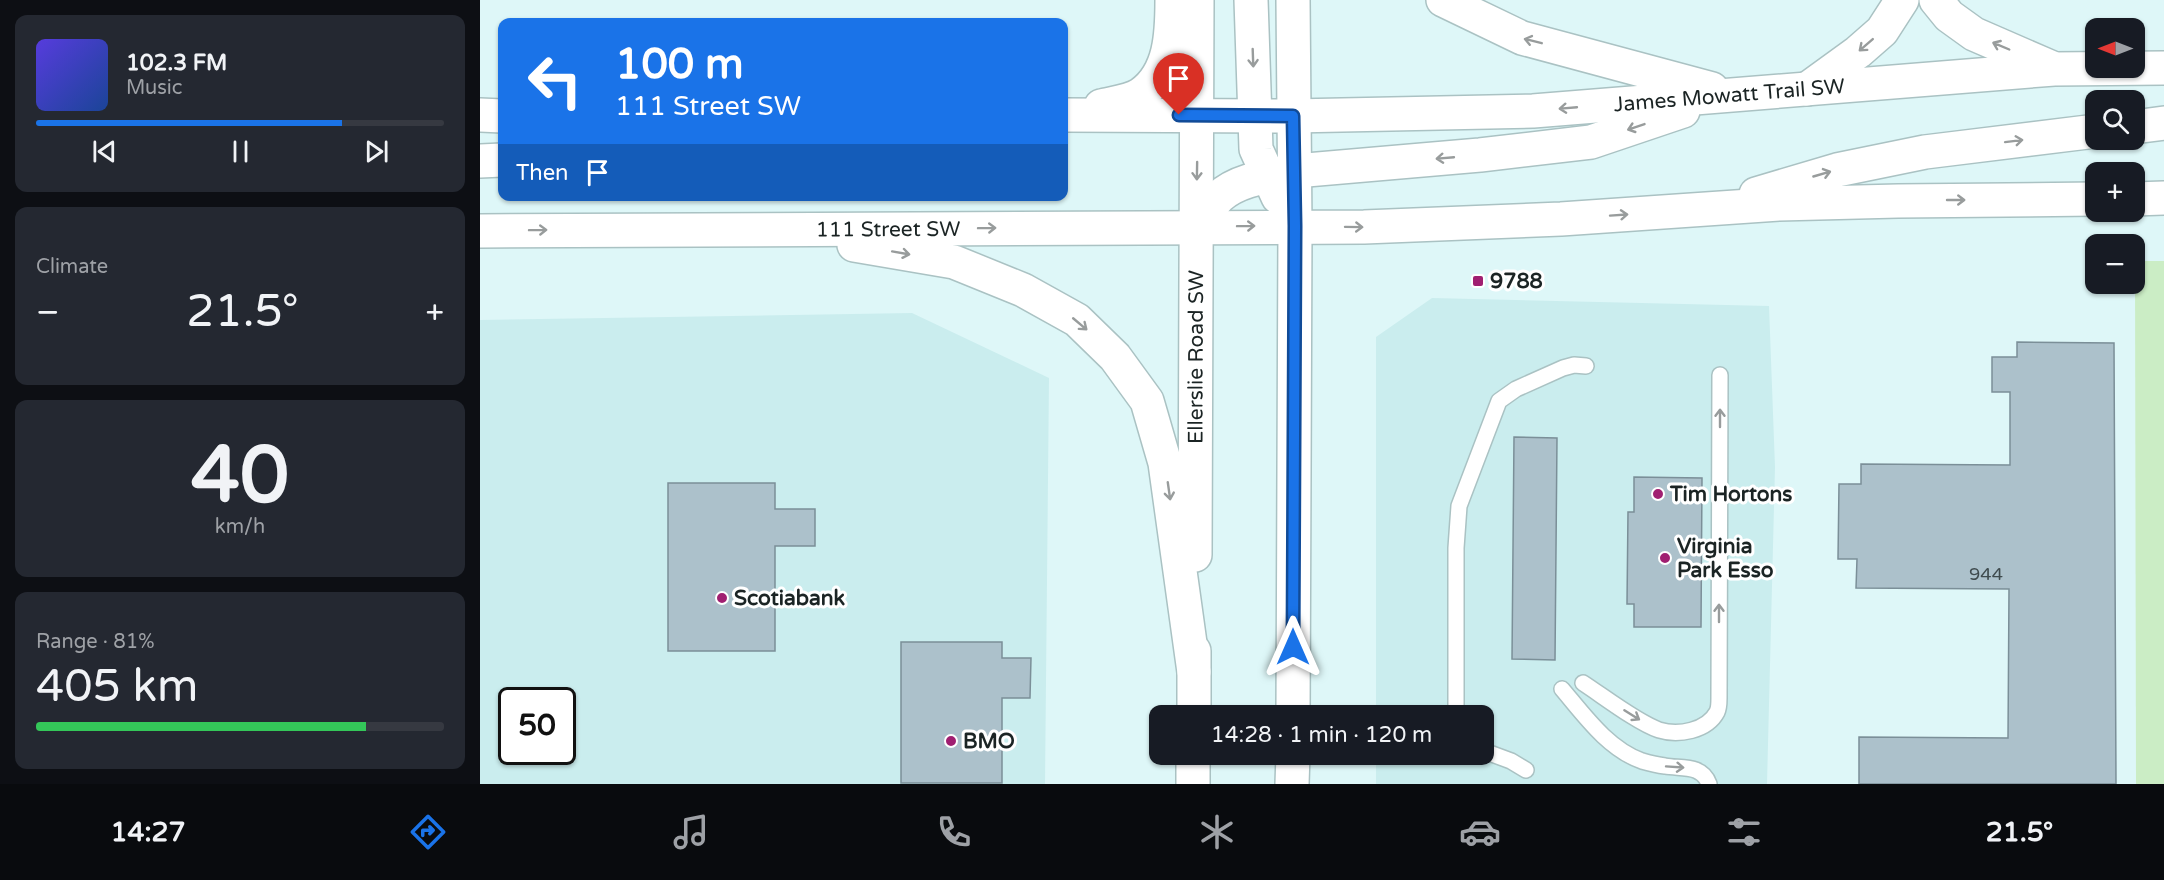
<!DOCTYPE html>
<meta charset="utf-8">
<style>
:root{--surface:#171b24;--page:#242831;--text:#f1f3f6;--muted:#9ea1a6;--line:#363941;--accent:#1a73e8}
body{margin:0;font-family:"Varela Round",sans-serif;background:var(--page);color:var(--text);height:100vh;display:flex;flex-direction:column;font-size:22px;white-space:nowrap}
*{box-sizing:border-box;margin:0}
p{font-size:20px;color:var(--muted)}
.icon{flex:none;width:33px;height:33px;fill:none;stroke:currentColor;stroke-width:2;stroke-linecap:round;stroke-linejoin:round}
.map{position:relative;flex:1;overflow:hidden}
.panel{display:flex;flex-direction:column;gap:15px;padding:15px;background:#0d0f14;width:480px}
.panel>*{flex:none}
.hud{position:absolute;left:18px;top:18px;width:570px;height:183px;border-radius:12px;box-shadow:0 2px 4px #0004;background:#1a73e8;color:#fff;overflow:hidden}
.needle{width:39px;rotate:270deg}
.tools{position:absolute;left:1605px;top:18px;display:grid;gap:12px}
.tools a{display:grid;place-items:center;width:60px;height:60px;border-radius:12px;background:var(--surface);box-shadow:0 2px 4px #0004;font-size:30px}
.speed{position:absolute;left:18px;top:687px;display:flex;gap:12px;font-size:30px;font-weight:700;text-align:center}
.speed>*{display:grid;place-content:center;width:78px;height:78px;border-radius:50%;background:var(--surface);box-shadow:0 2px 4px #0004;line-height:1}
.speed .limit{border:3px solid #111;border-radius:9px;background:#fff;color:#111}
.pin{position:absolute;display:grid;place-items:center;width:51px;height:51px;color:#fff;margin:-62px -26px;border-radius:50% 50% 50% 0;rotate:-45deg;box-shadow:0 0 6px #0007}
.pin .icon{rotate:45deg}
.me{position:absolute;width:66px;margin:-33px;rotate:0deg;stroke-linejoin:round;filter:drop-shadow(0 0 4px #0008)}
.turn{display:flex;align-items:center;gap:21px;height:126px;padding:0 18px;font-size:27px}
.turn .icon{width:78px;height:78px;stroke-width:2.5}
.turn b{display:block;font-size:42px;line-height:51px}
.then{display:flex;align-items:center;height:57px;padding:0 18px;background:#0003;gap:12px;font-size:22px}
.big{font-size:45px;font-weight:600;line-height:1.1}
.panel .tile{flex:1;display:flex;flex-direction:column;justify-content:center;gap:9px;min-width:0;padding:0 21px;border-radius:12px;background:var(--page)}
.panel .dial{align-items:center;gap:0}
.dial b{font-size:78px;line-height:1}
.song{display:flex;align-items:center;gap:18px}
.cover{width:72px;height:72px;border-radius:9px;background:linear-gradient(135deg,hsl(250 70% 55%),hsl(220 70% 35%))}
.played{height:6px;border-radius:3px;background:linear-gradient(90deg,var(--accent) 75%,var(--line) 75%)}
.keys{display:flex;justify-content:space-around;direction:ltr}
.heat{display:flex;justify-content:space-between;align-items:center;font-size:33px;direction:ltr}
.charge{height:9px;border-radius:4px;background:linear-gradient(90deg,#34c759 81%,var(--line) 0)}
.trip{position:absolute;left:669px;top:705px;width:345px;height:60px;border-radius:12px;background:var(--surface);box-shadow:0 2px 4px #0004;font-weight:600;line-height:60px;text-align:center}
.menu{display:flex;height:96px;justify-content:space-around;align-items:center;background:#090b0e;color:var(--muted)}
.menu .icon{width:42px;height:42px}
.menu .active{color:var(--accent)}
.menu b{font-size:27px;color:var(--text)}
main{display:flex;flex:1;min-height:0}
.map>svg:first-child{display:block}
.built{fill:#caedee;fill-rule:evenodd}
.green{fill:#cbedc5}
.building{fill:#acc1cb;stroke:#7b8f98;stroke-width:1.5}
.lines{fill:none;stroke-linecap:round;stroke-linejoin:round}
.lane-casing{stroke:#aac2c3;stroke-width:18}
.secondary-casing{stroke:#aac2c3;stroke-width:36}
.lane{stroke:#fff;stroke-width:15}
.secondary{stroke:#fff;stroke-width:33}
.oneway{stroke:#989c9c}
.route-casing{stroke:#114b97;stroke-width:15}
.route{stroke:#1a73e8;stroke-width:10}
.poi-dot{fill:#a01f71;stroke:#fff;stroke-width:2}
.labels{text-anchor:middle;stroke-width:6;stroke-linejoin:round;paint-order:stroke}
.number-label{font-size:18px;fill:#3f4b4e}
.street-label{font-size:21px;fill:#1b2424;stroke:#fff}
.poi-label{font-size:21px;font-weight:bold;fill:#1b2424;stroke:#fff;text-anchor:start}
</style>
<main>
<section class="panel">
<div class="tile">
<div class="song"><i class="cover"></i><div><b>102.3 FM</b><p>Music</p></div></div>
<div class="played"></div>
<div class="keys"><svg class="icon" aria-label="previous" viewBox="0 0 24 24"><path d="M18 5L8 12l10 7zM5 5v14"/></svg><svg class="icon" aria-label="pause" viewBox="0 0 24 24"><path d="M8 5v14M16 5v14"/></svg><svg class="icon" aria-label="next" viewBox="0 0 24 24"><path d="M6 5l10 7-10 7zM19 5v14"/></svg></div>
</div>
<div class="tile"><p>Climate</p>
<div class="heat"><a>−</a><b class="big">21.5°</b><a>+</a></div>
</div>
<div class="tile dial"><b>40</b><p>km/h</p></div>
<div class="tile"><p>Range · 81%</p><b class="big">405 km</b><div class="charge"></div></div>
</section>
<div class="map">
<svg width="1684" height="784" viewBox="0 0 1684 784">
<rect width="100%" height="100%" fill="#def7f8"/>
<!-- built -->
<path class="built" d="M952,298L1289,306L1295,467L1287,784H896V755L1004,754V716L896,715V337Z
M432,313L569,378L565,784H0V320ZM32,700H82V752H32Z"/>
<!-- green -->
<path class="green" d="M1655,261H1684V784H1656Z"/>
<!-- building -->
<path class="building" d="M1537,342L1634,343L1636,784H1379V737L1528,738L1529,589L1376,588L1377,559H1358L1359,484H1381V464L1530,465V392H1512V357H1537Z
M1034,437L1077,438L1075,660L1032,659Z
M1154,477L1222,478L1221,627H1154V604H1147L1148,512H1154Z
M188,483H295V509H335V546H295V651H188Z
M421,642H522V658H551L550,698H522V783H421Z"/>
<g class="lines">
<defs>
<path id="lane" d="M1103,683C1123,696 1158,723 1179,730C1198,736 1227,731 1237,712C1239,708 1239,702 1239,698L1240,375
M1082,689C1104,715 1128,749 1162,761C1169,763 1177,765 1185,766C1201,769 1222,764 1229,784
M976,706V548L979,506L1019,401L1036,389L1083,368L1094,365L1106,366
M1004,751L1031,761L1046,770"/>
<g id="secondary">
<path d="M771,0L776,149L798,197"/>
<path d="M963,0L1042,38L1232,89"/>
<path d="M1456,0L1469,16L1494,34L1570,67"/>
<path d="M1327,89L1378,52L1402,31L1422,0"/>
<path d="M621,106C633,103 651,101 661,94C691,73 692,33 692,0"/>
<path d="M0,115L22,116"/>
<path id="s1" d="M584,115L813,116L1053,111L1574,69L1684,68"/>
<path d="M1654,127L1684,123"/>
<path d="M0,161L22,160"/>
<path d="M1276,194L1357,170L1445,152L1616,131"/>
<path d="M1654,199L1684,198"/>
<path d="M716,227C723,217 730,206 739,197C758,179 790,176 815,171L1000,155L1111,142L1203,111"/>
<path id="s2" d="M0,231L884,227L1081,219L1299,204L1418,201L1616,199"/>
<path d="M374,245L474,262L543,290L597,320L635,357L667,401L685,463L714,672"/>
<path id="s3" d="M715,555L717,0"/>
<path d="M714,716V651"/>
<path d="M813,716L815,226L813,0"/>
<path d="M713,784V754"/>
<path d="M812,784L813,754"/>
</g>
</defs>
<!-- lane casing -->
<use href="#lane" class="lane-casing"/>
<!-- secondary casing -->
<use href="#secondary" class="secondary-casing"/>
<!-- lane -->
<use href="#lane" class="lane"/>
<!-- secondary -->
<use href="#secondary" class="secondary"/>
</g>
<!-- one-way arrows -->
<defs><path id="oneway-shaft" d="M-6 0H5M1.5-3L5.5 0L1.5 3" fill="none" stroke-width="1.6" stroke-linecap="round" stroke-linejoin="round" transform="scale(1.5)"/></defs>
<g class="oneway">
<use href="#oneway-shaft" transform="translate(1053 41) rotate(-166)"/>
<use href="#oneway-shaft" transform="translate(1386 45) rotate(139)"/>
<use href="#oneway-shaft" transform="translate(1521 46) rotate(-157)"/>
<use href="#oneway-shaft" transform="translate(773 58) rotate(88)"/>
<use href="#oneway-shaft" transform="translate(1088 108) rotate(175)"/>
<use href="#oneway-shaft" transform="translate(1156 127) rotate(161)"/>
<use href="#oneway-shaft" transform="translate(1534 141) rotate(-7)"/>
<use href="#oneway-shaft" transform="translate(965 158) rotate(175)"/>
<use href="#oneway-shaft" transform="translate(717 171) rotate(91)"/>
<use href="#oneway-shaft" transform="translate(1342 174) rotate(-16)"/>
<use href="#oneway-shaft" transform="translate(1476 200)"/>
<use href="#oneway-shaft" transform="translate(1139 215) rotate(-4)"/>
<use href="#oneway-shaft" transform="translate(766 226) rotate(-1)"/>
<use href="#oneway-shaft" transform="translate(874 227) rotate(1)"/>
<use href="#oneway-shaft" transform="translate(507 228) rotate(-1)"/>
<use href="#oneway-shaft" transform="translate(58 230) rotate(-1)"/>
<use href="#oneway-shaft" transform="translate(421 253) rotate(10)"/>
<use href="#oneway-shaft" transform="translate(600 324) rotate(40)"/>
<use href="#oneway-shaft" transform="translate(1240 418) rotate(-90)"/>
<use href="#oneway-shaft" transform="translate(689 491) rotate(82)"/>
<use href="#oneway-shaft" transform="translate(1239 613) rotate(-90)"/>
<use href="#oneway-shaft" transform="translate(1152 715) rotate(32)"/>
<use href="#oneway-shaft" transform="translate(1195 767) rotate(4)"/>
</g>
<g class="lines">
<defs>
<path id="route" d="M699,115L813,116L815,226L813,647"/>
</defs>
<!-- route casing -->
<use href="#route" class="route-casing"/>
<!-- route -->
<use href="#route" class="route"/>
</g>
<!-- markers -->
<g class="poi-dot">
<rect x="992" y="275" width="12" height="12" rx="3"/>
<circle cx="1178" cy="494" r="6"/>
<circle cx="1185" cy="558" r="6"/>
<circle cx="242" cy="598" r="6"/>
<circle cx="471" cy="741" r="6"/>
</g>
<g class="labels">
<!-- number labels -->
<g class="number-label">
<text x="1506" y="580">944</text>
</g>
<!-- street labels -->
<g class="street-label">
<text dy="7" stroke="none"><textPath href="#s1" startOffset="666">James Mowatt Trail SW</textPath></text>
<text dy="7" stroke="none"><textPath href="#s2" startOffset="408">111 Street SW</textPath></text>
<text dy="7" stroke="none"><textPath href="#s3" startOffset="198">Ellerslie Road SW</textPath></text>
</g>
<!-- poi labels -->
<g class="poi-label">
<text x="1010" y="288">9788</text>
<text x="1190" y="501">Tim Hortons</text>
<text x="1197" y="553">Virginia<tspan x="1197" dy="24">Park Esso</tspan></text>
<text x="254" y="605">Scotiabank</text>
<text x="483" y="748">BMO</text>
</g>
</g>
</svg>
<div class="tools">
<a><svg class="needle" viewBox="-14 -14 28 28"><path d="M0-13l5 13h-10z" fill="#e53935"/><path d="M0 13l5-13h-10z" fill="#9ea1a6"/></svg></a>
<a><svg class="icon" aria-label="search" viewBox="0 0 24 24"><circle cx="10" cy="10" r="6"/><path d="M15 15l6 6"/></svg></a>
<a>+</a>
<a>−</a>
</div>
<div class="speed"><div class="limit">50</div></div>
<div class="pin" style="left:699px;top:115px;background:#d93025"><svg class="icon" aria-label="arrive" viewBox="0 0 24 24"><path d="M6 21V4h12l-3 4 3 4H6"/></svg></div>
<svg class="me" style="left:813px;top:647px" viewBox="-20 -20 40 40"><path d="M0-17L14 15 0 8-14 15z" fill="#1a73e8" stroke="#fff" stroke-width="4"/></svg>
<div class="trip">14:28 · 1 min · 120 m</div>
<div class="hud">
<div class="turn"><svg class="icon" aria-label="left" viewBox="0 0 24 24"><path d="M17 20v-9H6M10 6l-5 5 5 5"/></svg><div><b>100 m</b>111 Street SW</div></div>
<div class="then">Then<svg class="icon" aria-label="arrive" viewBox="0 0 24 24"><path d="M6 21V4h12l-3 4 3 4H6"/></svg></div>
</div>
</div>
</main>
<nav class="menu">
<b>14:27</b>
<svg class="icon active" aria-label="directions" viewBox="0 0 24 24"><path d="M12 3l9 9-9 9-9-9zM9 14v-3h6M13 9l2 2-2 2"/></svg>
<svg class="icon" aria-label="music" viewBox="0 0 24 24"><path d="M9 18V5l10-2v13"/><circle cx="6" cy="18" r="3"/><circle cx="16" cy="16" r="3"/></svg>
<svg class="icon" aria-label="phone" viewBox="0 0 24 24"><path d="M5 4h4l2 5-3 2q2 4 5 5l2-3 5 2v4C11 20 4 13 5 4z"/></svg>
<svg class="icon" aria-label="climate" viewBox="0 0 24 24"><path d="M12 3v18M4 7l16 10M4 17L20 7"/></svg>
<svg class="icon" aria-label="car" viewBox="0 0 24 24"><path d="M5 17H2v-5l4-1 3-4h7l3 4 3 1v5h-3M9 17h6M6 11h13"/><circle cx="7" cy="17" r="2"/><circle cx="17" cy="17" r="2"/></svg>
<svg class="icon" aria-label="filters" viewBox="0 0 24 24"><path d="M4 7h16M4 17h16"/><circle cx="9" cy="7" r="2"/><circle cx="15" cy="17" r="2"/></svg>
<b>21.5°</b>
</nav>
